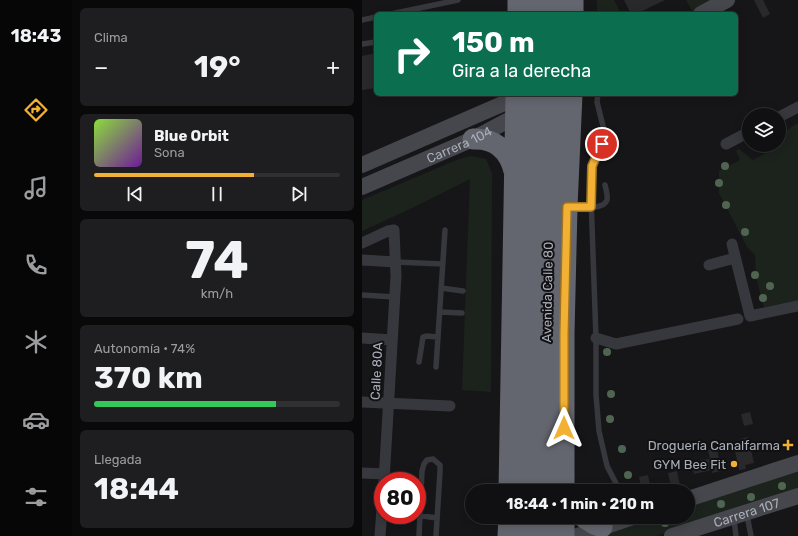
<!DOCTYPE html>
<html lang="es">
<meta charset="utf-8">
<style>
:root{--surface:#101012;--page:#1e1e20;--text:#f1f3f6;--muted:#9c9d9f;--line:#303032;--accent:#f2b134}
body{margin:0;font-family:Rubik,sans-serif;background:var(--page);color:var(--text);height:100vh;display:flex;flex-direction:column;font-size:15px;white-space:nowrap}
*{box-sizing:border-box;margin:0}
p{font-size:13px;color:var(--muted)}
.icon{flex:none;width:22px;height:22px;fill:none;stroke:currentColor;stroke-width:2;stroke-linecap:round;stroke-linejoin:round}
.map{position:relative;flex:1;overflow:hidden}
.side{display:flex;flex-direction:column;gap:8px;padding:8px;background:#09090a;width:290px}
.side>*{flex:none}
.hud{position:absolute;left:12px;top:12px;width:364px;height:84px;border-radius:6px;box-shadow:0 2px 10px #0003,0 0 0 1px var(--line);background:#0b6e4f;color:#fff;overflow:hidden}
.controls{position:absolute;left:380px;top:108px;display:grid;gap:8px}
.controls a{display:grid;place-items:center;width:44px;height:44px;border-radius:50%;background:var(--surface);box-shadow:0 2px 10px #0003,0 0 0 1px var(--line);font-size:20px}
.speed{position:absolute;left:12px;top:472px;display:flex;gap:8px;font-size:20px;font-weight:700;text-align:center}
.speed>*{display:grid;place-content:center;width:52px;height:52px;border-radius:50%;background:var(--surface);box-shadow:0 2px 10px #0003,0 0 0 1px var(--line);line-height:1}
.speed .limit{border:6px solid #d22;background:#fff;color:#111}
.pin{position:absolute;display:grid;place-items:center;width:34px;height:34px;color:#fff;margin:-17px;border:2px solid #fff;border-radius:50%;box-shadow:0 1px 4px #0007}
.me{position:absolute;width:44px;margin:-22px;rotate:0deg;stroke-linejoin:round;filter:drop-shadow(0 0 3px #0008)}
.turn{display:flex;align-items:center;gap:14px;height:84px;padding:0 12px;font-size:18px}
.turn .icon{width:52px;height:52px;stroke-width:2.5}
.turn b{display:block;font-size:28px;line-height:34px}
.big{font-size:30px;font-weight:700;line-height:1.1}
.side .card{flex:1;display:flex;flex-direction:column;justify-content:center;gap:6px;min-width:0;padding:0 14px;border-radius:6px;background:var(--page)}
.side .dial{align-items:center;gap:0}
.dial b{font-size:52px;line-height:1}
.song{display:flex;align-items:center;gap:12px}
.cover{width:48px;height:48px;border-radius:6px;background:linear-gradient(135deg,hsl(90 70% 55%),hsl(280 70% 35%))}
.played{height:4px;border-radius:2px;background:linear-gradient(90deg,var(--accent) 65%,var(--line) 65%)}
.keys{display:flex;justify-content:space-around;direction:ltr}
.heat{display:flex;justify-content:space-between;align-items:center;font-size:22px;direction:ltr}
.charge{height:6px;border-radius:3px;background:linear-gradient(90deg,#34c759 74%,var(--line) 0)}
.trip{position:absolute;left:103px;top:484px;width:230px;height:40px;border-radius:20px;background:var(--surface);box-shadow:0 2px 10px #0003,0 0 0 1px var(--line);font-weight:700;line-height:40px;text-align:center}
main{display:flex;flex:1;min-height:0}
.tabs{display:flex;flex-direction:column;width:72px;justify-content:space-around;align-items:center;background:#060607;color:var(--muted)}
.tabs .icon{width:28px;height:28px}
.tabs .selected{color:var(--accent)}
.tabs b{font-size:18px;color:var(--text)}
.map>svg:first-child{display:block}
.green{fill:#1c231d}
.building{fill:#29292c}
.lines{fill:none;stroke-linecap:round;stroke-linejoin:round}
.lane{stroke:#37383d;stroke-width:5.5}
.street{stroke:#37383d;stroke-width:11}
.secondary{stroke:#45474d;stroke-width:16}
.highway{stroke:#63666e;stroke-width:21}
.tree{fill:#506452}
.route-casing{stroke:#9d7322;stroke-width:10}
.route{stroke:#f2b134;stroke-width:7}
.poi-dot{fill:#f2b134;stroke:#111113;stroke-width:1.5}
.labels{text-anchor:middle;stroke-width:4;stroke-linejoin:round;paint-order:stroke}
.street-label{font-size:13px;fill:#a8adb8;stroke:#111113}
.poi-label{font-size:13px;fill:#a8adb8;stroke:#111113;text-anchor:end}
</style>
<main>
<nav class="tabs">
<b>18:43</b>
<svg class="icon selected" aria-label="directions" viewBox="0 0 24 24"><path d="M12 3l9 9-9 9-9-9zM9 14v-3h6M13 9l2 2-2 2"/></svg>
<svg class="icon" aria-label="music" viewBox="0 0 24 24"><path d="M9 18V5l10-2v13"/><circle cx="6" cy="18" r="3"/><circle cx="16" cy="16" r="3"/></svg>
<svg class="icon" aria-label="phone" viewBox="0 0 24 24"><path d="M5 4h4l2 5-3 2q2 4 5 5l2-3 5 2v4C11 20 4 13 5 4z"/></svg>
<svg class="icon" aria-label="climate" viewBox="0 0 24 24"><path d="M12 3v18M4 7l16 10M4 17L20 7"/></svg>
<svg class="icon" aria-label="car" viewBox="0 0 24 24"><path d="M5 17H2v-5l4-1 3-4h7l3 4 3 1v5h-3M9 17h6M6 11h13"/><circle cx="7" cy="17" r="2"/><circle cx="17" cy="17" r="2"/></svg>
<svg class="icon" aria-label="filters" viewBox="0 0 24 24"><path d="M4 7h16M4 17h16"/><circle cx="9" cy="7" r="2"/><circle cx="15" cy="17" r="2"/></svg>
</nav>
<section class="side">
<div class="card"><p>Clima</p>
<div class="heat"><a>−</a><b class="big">19°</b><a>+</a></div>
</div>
<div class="card">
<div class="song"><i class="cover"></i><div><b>Blue Orbit</b><p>Sona</p></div></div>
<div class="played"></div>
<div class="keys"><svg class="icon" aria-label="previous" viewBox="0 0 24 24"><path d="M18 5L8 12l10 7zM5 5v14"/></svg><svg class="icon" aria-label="pause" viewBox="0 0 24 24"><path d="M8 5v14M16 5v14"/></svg><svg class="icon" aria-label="next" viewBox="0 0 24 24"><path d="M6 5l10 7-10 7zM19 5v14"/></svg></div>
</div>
<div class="card dial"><b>74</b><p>km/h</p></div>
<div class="card"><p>Autonomía · 74%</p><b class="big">370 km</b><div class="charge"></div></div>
<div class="card"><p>Llegada</p><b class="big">18:44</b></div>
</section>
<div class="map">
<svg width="436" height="536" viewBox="0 0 436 536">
<rect width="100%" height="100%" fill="#161618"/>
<!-- green -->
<path class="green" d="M235,0H252L259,14H235Z
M324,0H360L332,14Z
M436,123V303L403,312L394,276L393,255L385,247L357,193V171L378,160L374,151L377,149L391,160L409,150L406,145H417V135Z
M109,156L124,159L130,173L129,392L100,390L108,179L50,208L0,231V200L97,159Z
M436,469V489L294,536H232L290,517H326V505Z"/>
<!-- building -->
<path class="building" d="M262,0H303L274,14H269Z
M392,0H401L408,14L401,18Z
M14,53V88L0,90V56Z
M388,412L391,424L382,426L379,414Z
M386,437L392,463L383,465L384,469L377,470L372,446L379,445L378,439Z
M355,449L359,471L350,473V470L332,474L330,464L339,463L338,460L348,459L346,450Z
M315,471L319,491H310L306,473Z
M286,475L289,491H280L277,477Z"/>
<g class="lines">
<!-- lane -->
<path class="lane" d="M29,14L96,0
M0,20L14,17
M0,44L14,42
M236,94L235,102L243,134L240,144L230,166L229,197L234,338V395L237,431L245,466L258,491
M209,207C218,206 241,211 245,200C246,196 244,189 243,185
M34,262L81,264
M79,288L101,291
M0,295L33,297
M78,312L100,313
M57,362L61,337L64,336L76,337
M74,367L83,230
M54,515L75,518
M385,515L389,536
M372,519L374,536
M57,536L60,471L62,464L65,460L71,459L78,465V471L74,536"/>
<!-- street -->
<path class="street" d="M417,117L436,107
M364,144L387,132
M0,243L26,231L32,230L34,276L22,481
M370,244L388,316L436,306
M0,260L34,262
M347,265L373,258
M0,338L30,340
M234,338L254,344L376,319
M0,402L88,406
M0,473L22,474
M18,536L21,495"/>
<!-- secondary -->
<g class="secondary">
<path d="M339,14L365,0"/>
<path d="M0,165L154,98L164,95"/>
<path id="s1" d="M0,187L111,139L162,112"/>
<path d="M326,499L436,463"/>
<path d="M215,536L271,517"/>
<path id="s2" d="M310,536L436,496"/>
</g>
<!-- highway -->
<path class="highway" d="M156,0V14
M211,0V14
M175,14V0
M192,14V0
M111,139C132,138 147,150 152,171
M147,491L154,94
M165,491L172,94
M183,491L185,285L190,94
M202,491V334L205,207L210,94
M221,517L232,524L240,527
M146,536L147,517
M164,536L165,517
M183,536V517
M202,536V517"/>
</g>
<!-- trees -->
<g class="tree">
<circle cx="363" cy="166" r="4"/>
<circle cx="357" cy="183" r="4"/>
<circle cx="364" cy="205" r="4"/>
<circle cx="383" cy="232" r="4"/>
<circle cx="393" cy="275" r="4"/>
<circle cx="408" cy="286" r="4"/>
<circle cx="401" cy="298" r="4"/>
<circle cx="245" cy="352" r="4"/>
<circle cx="249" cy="394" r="4"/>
<circle cx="248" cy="419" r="4"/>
<circle cx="260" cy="449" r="4"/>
<circle cx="266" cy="475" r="4"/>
<circle cx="420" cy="486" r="4"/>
<circle cx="389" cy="497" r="4"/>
<circle cx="359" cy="504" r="4"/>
<circle cx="303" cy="523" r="4"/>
</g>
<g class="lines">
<defs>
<path id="route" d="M202,428V334L205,207H229L230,166L240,144"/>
</defs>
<!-- route casing -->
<use href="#route" class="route-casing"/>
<!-- route -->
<use href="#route" class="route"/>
</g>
<!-- markers -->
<g class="poi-dot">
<path d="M424 439h4v4h4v4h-4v4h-4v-4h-4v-4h4z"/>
<circle cx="372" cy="464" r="4"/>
</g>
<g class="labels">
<!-- street labels -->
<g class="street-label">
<text dy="5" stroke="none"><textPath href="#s1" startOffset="106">Carrera 104</textPath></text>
<text transform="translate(185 292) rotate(-89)" y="5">Avenida Calle 80</text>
<text transform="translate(14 371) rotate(-87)" y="5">Calle 80A</text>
<text dy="5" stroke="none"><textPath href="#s2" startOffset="78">Carrera 107</textPath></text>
</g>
<!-- poi labels -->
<g class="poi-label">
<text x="418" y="450">Droguería Canalfarma</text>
<text x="364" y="469">GYM Bee Fit</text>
</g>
</g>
</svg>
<div class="controls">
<a><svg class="icon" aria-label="layers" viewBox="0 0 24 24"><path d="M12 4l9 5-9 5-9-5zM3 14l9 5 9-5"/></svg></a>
</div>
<div class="speed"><div class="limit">80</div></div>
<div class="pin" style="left:240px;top:144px;background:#d93025"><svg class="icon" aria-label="arrive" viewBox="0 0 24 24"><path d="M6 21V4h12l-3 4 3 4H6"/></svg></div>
<svg class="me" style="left:202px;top:428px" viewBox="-20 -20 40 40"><path d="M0-17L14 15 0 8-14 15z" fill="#f2b134" stroke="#fff" stroke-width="4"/></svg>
<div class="trip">18:44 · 1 min · 210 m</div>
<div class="hud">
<div class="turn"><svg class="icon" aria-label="right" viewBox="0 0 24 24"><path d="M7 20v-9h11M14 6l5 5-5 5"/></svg><div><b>150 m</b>Gira a la derecha</div></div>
</div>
</div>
</main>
